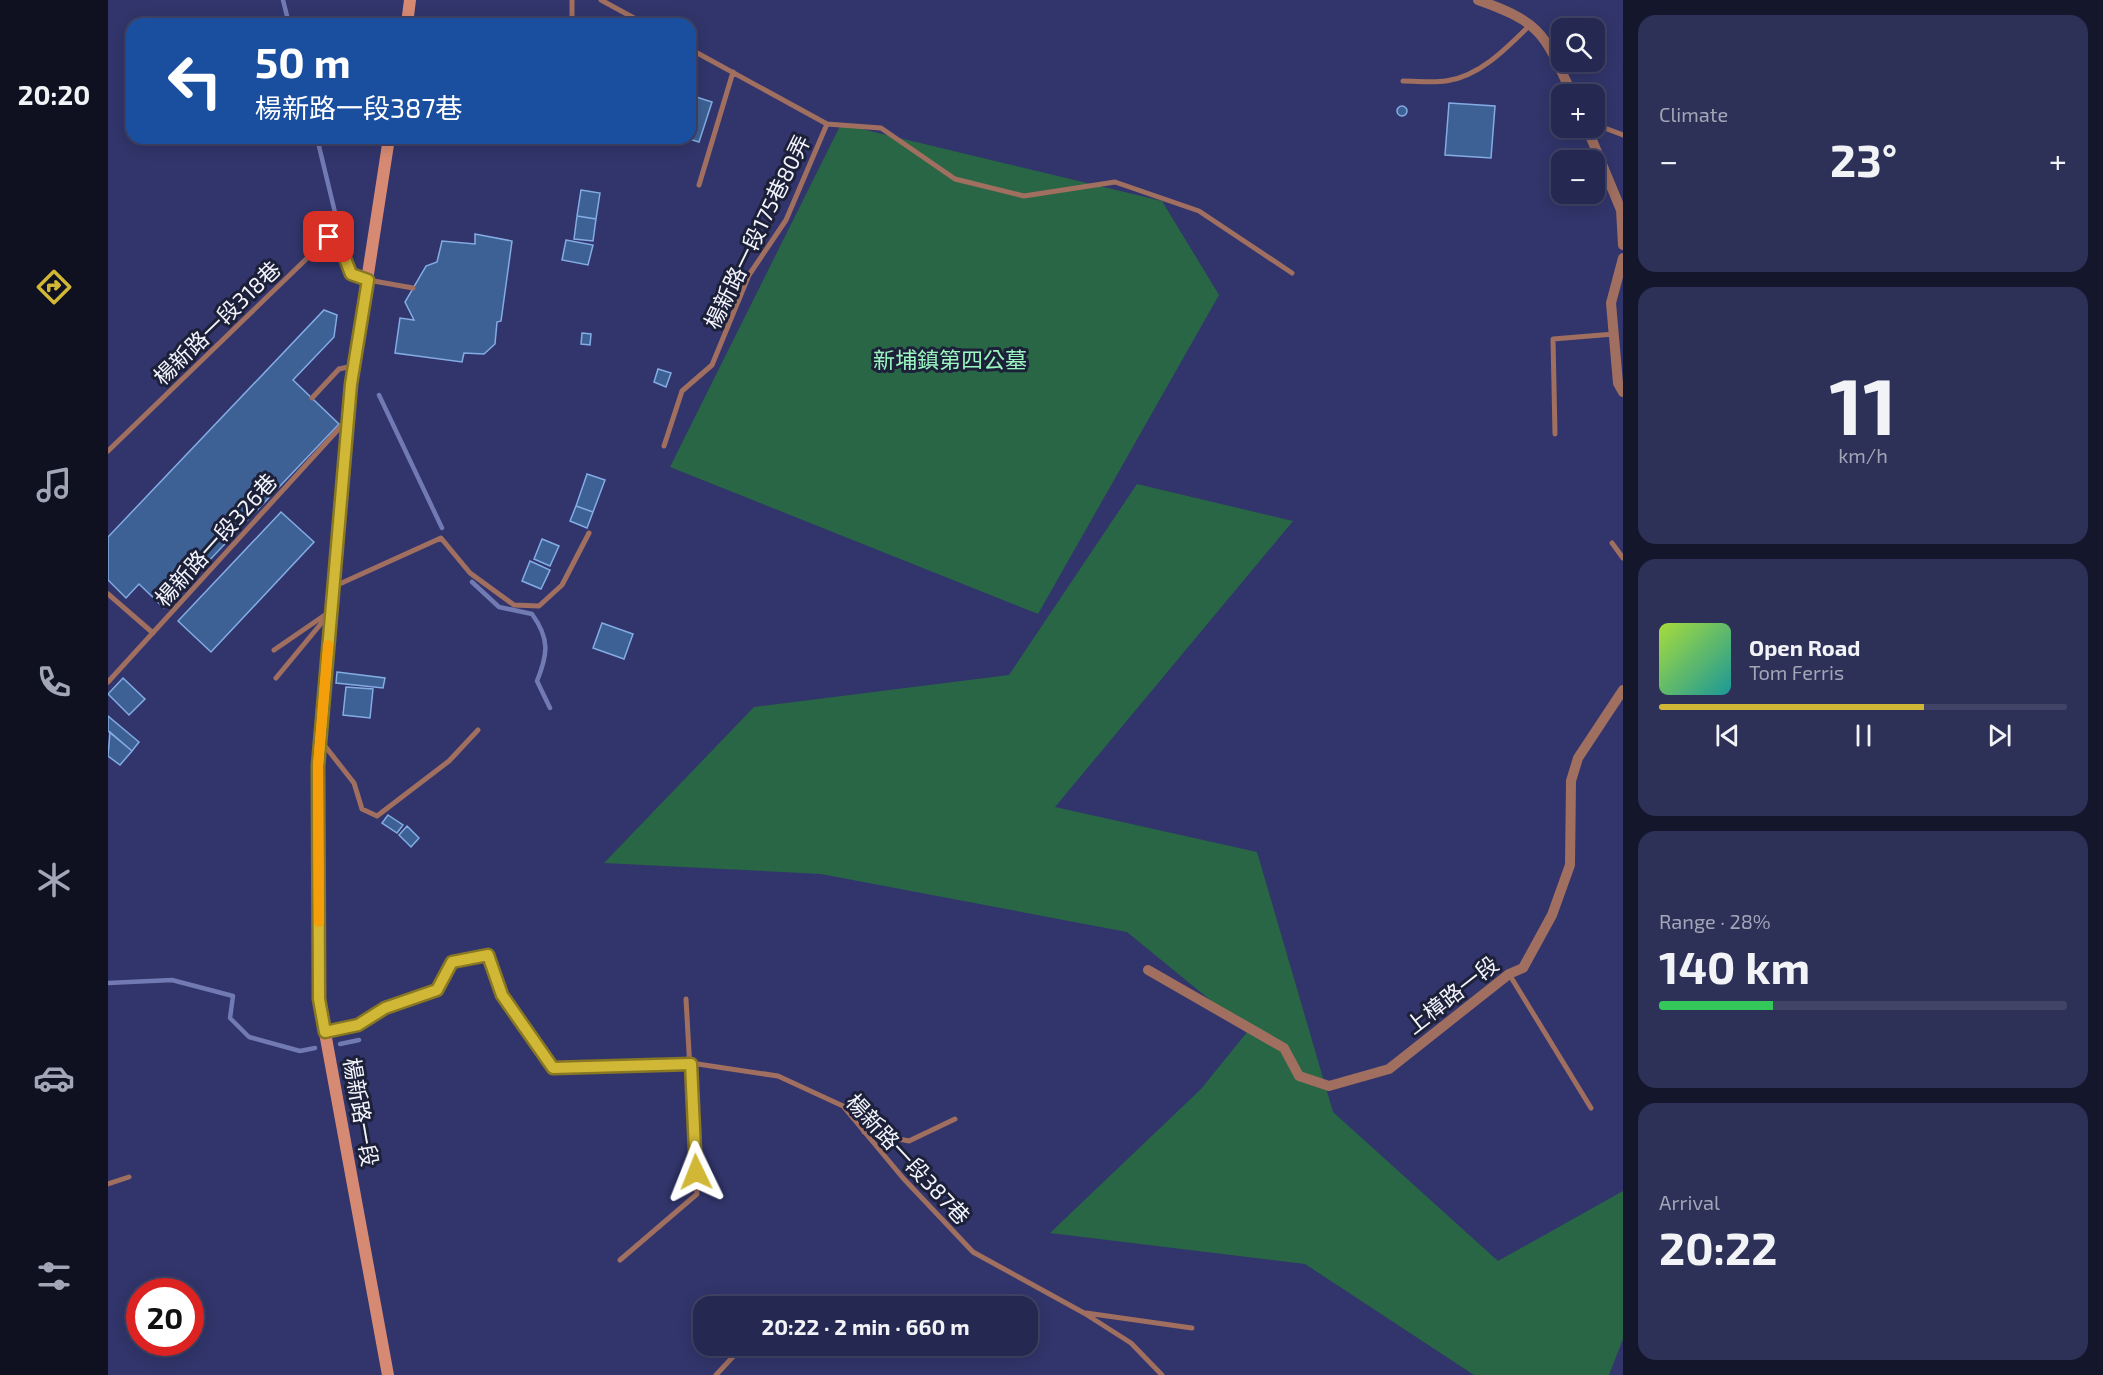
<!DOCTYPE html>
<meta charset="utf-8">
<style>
:root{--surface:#252850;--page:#2d3057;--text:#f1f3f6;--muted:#a3a6b7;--line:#424467;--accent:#d1b736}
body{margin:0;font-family:"Exo 2","Noto Sans TC",sans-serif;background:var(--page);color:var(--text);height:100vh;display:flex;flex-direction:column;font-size:22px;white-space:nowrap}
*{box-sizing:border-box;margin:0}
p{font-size:20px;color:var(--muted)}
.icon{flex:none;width:33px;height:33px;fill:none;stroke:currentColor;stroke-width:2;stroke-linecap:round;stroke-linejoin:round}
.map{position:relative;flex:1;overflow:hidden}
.sheet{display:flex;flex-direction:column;gap:15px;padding:15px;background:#14162c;width:480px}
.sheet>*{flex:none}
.top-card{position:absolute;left:18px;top:18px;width:570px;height:126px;border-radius:18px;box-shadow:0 3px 15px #0003,0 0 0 2px var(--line);background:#1a4fa0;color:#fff;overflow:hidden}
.buttons{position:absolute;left:1443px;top:18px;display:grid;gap:12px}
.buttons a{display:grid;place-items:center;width:54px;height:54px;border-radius:12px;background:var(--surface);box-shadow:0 3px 15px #0003,0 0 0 2px var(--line);font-size:30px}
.speed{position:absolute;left:18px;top:1278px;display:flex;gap:12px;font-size:30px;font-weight:700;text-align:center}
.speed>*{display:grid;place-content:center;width:78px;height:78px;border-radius:50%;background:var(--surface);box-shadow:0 3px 15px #0003,0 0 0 2px var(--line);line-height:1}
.speed .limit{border:9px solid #d22;background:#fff;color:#111}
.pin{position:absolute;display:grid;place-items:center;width:51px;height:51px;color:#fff;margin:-26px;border-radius:12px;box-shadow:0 3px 9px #0006}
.me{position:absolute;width:66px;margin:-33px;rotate:358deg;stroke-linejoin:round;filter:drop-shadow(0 0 4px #0008)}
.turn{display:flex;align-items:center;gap:21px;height:126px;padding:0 30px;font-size:27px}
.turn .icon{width:78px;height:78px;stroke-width:2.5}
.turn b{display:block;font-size:42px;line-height:51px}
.big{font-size:45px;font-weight:700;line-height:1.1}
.sheet .widget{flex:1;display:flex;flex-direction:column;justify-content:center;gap:9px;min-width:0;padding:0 21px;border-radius:18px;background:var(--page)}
.sheet .dial{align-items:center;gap:0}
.dial b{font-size:78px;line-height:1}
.song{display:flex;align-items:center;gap:18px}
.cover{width:72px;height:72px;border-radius:9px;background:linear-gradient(135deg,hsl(80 70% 55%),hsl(180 70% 35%))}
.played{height:6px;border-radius:3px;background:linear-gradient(90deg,var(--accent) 65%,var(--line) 65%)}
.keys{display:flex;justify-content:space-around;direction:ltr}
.heat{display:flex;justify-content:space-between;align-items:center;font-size:33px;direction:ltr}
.charge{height:9px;border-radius:4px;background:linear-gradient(90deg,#34c759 28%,var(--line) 0)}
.trip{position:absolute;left:585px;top:1296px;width:345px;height:60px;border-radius:18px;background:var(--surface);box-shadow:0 3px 15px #0003,0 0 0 2px var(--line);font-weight:700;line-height:60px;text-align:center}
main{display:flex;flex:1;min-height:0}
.tabs{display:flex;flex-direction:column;width:108px;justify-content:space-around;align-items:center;background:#0f1020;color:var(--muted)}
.tabs .icon{width:42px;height:42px}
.tabs .on{color:var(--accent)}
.tabs b{font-size:27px;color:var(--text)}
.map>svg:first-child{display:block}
.green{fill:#286645}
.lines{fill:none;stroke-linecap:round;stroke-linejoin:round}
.stream{stroke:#727ab3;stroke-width:4.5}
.building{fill:#3d6194;stroke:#84ace4;stroke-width:1.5}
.lane{stroke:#a06f60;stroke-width:5}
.street{stroke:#a06f60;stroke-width:10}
.secondary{stroke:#d78a73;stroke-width:12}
.route-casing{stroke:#887723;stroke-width:15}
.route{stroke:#d1b736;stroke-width:10}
.slow{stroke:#f59e0b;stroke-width:10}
.labels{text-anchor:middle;stroke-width:6;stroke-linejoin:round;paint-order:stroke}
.street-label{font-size:22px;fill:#f3f4fb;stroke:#1d2039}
.park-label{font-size:22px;fill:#9af7c0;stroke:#1d2039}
</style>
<main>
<nav class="tabs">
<b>20:20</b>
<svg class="icon on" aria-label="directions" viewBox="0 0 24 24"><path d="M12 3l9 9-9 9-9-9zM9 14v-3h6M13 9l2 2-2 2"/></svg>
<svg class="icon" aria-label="music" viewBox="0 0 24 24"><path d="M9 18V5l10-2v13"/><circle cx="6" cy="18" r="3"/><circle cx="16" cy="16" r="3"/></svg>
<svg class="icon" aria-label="phone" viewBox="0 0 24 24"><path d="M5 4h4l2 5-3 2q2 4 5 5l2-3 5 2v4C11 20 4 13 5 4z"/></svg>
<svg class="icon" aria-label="climate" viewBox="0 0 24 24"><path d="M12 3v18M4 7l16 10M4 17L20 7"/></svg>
<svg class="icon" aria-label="car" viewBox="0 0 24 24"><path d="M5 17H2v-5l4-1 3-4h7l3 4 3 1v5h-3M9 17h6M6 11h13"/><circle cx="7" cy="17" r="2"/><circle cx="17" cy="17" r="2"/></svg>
<svg class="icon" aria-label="filters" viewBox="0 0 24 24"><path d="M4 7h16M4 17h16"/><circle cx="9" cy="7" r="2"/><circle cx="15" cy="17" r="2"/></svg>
</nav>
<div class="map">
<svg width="1515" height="1375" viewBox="0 0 1515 1375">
<rect width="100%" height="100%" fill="#31356b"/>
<!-- green -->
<path class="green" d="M733,124L1054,201L1111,295L930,614L562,467Z
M1029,484L1185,521L947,807L1149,852L1225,1112L1390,1261L1515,1191V1339L1501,1375H1366L1197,1264L942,1233L1093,1089L1140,1031L1019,932L713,874L496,863L646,707L901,675Z"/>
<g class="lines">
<!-- stream -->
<path class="stream" d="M175,0L181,24
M209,138L231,229
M271,395L334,528
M364,582L391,607L424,614C442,639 440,654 429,681L442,708
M0,983L64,980L125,996L122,1018L141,1037L192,1051L207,1048
M232,1044L251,1040"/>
</g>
<!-- building -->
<path class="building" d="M582,95L604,102L591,142L578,138H582Z
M1341,103L1387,106L1383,158L1337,155Z
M1289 111a5 5 0 1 1 10 0a5 5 0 1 1-10 0Z
M473,190L492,193L488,219L469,216Z
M469,216L488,219L485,241L466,239Z
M367,234L404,241L393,321L389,322L387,344L376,354L356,353L354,362L287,353L292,318L306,320L297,302L318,266L329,262L334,241L367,244Z
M458,240L485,245L480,265L454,260Z
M216,310L229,315L226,337L185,380L231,424L56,608L31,584L18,598L0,580V537Z
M474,333L483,334L482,345L473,344Z
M550,369L563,373L558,387L546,382Z
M479,474L497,480L485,512L468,506Z
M468,506L485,512L479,528L462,521Z
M173,512L206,542L103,652L70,621Z
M434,539L451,546L442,566L426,559Z
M422,561L442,570L433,589L414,581Z
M494,623L525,634L516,659L485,648Z
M229,672L277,678L275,688L228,683Z
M15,678L37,699L21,715L0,694Z
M238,687L265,689L262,718L235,715Z
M0,716L31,742L24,751L0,731Z
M2,732L24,751L12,765L0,756Z
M280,815L295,825L289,833L274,823Z
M299,826L311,838L303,847L291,835Z"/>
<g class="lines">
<!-- lane -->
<path class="lane" d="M464,0V24
M493,0L537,24
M582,49L719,124L773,128L847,179L916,196L1007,182L1091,211L1184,273
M1295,81C1309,81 1324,83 1338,81C1372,76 1399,48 1423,24
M1486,124L1515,135
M591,185L625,72
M204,398L231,369L245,366
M1447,434L1445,339L1506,334
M556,446L574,391L604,365L641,275L678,220L719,124
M0,451L221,237L230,240L243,274L260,280L305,288
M1504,543L1515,558
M227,586L333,538L362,573L406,605L431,606L454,585L481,533
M0,594L45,633
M166,650L217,615
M168,678L221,614
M0,682L237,422
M213,741L246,783L254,809L269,816L341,761L370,730
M1401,974L1483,1108
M217,1032L250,1025L277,1008L329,990L344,962L380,955L394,995L445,1068L583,1063L670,1076L735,1106L795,1178L865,1252L976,1313L1023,1343L1054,1375
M756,1132L801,1141L847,1119
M0,1184L21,1177
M512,1260L589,1194L578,999
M978,1313L1084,1328
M608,1375L635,1346"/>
<!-- street -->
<path class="street" d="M1370,0C1435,23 1436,34 1464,94
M1479,128L1513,210L1515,245
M1515,258L1503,303L1510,383L1515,392
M1040,970L1176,1048L1191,1076L1221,1086L1281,1069L1401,974L1415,968L1444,915L1462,865L1463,781L1470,758L1515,690"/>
<!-- secondary -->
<path class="secondary" d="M299,24L302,0
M280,1375L211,1000L210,766L243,384L281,138"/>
</g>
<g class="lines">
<defs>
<path id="route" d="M221,237L230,240L243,274L260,280L243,384L210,766L211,999L217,1032L250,1025L277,1008L329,990L344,962L380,955L394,995L445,1068L583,1064L588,1172"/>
</defs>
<!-- route casing -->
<use href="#route" class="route-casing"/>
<!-- route -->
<use href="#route" class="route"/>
<!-- slow -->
<path class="slow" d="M211,922L210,766L220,645"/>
</g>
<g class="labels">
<!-- street labels -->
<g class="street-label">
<text transform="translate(649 232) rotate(-64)" y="8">楊新路一段175巷80弄</text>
<text transform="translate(109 323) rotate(-44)" y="8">楊新路一段318巷</text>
<text transform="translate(108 540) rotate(-48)" y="8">楊新路一段326巷</text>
<text transform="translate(1344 995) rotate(-38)" y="8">上樟路一段</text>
<text transform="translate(253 1112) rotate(80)" y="8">楊新路一段</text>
<text transform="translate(800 1159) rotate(47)" y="8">楊新路一段387巷</text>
</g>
<!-- park labels -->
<g class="park-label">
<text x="842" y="368">新埔鎮第四公墓</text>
</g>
</g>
</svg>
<div class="buttons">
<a><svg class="icon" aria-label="search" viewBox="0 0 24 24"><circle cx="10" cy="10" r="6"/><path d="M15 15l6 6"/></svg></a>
<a>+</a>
<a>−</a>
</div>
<div class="speed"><div class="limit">20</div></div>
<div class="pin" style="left:221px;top:237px;background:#d93025"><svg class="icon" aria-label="arrive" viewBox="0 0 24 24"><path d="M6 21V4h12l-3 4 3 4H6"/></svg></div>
<svg class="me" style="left:588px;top:1172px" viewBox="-20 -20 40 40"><path d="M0-17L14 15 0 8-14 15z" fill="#d1b736" stroke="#fff" stroke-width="4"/></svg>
<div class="trip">20:22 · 2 min · 660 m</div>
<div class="top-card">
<div class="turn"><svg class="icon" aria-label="left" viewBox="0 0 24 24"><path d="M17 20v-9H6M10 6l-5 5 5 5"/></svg><div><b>50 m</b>楊新路一段387巷</div></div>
</div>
</div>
<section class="sheet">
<div class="widget"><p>Climate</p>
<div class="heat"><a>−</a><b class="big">23°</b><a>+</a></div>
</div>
<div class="widget dial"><b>11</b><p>km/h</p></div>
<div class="widget">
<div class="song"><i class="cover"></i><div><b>Open Road</b><p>Tom Ferris</p></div></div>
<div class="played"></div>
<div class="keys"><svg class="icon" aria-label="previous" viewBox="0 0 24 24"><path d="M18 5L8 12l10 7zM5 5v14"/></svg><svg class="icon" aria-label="pause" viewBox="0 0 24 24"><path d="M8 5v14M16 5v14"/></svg><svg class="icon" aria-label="next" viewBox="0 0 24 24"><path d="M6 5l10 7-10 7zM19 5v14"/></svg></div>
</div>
<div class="widget"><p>Range · 28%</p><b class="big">140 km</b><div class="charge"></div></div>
<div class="widget"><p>Arrival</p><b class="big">20:22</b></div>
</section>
</main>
